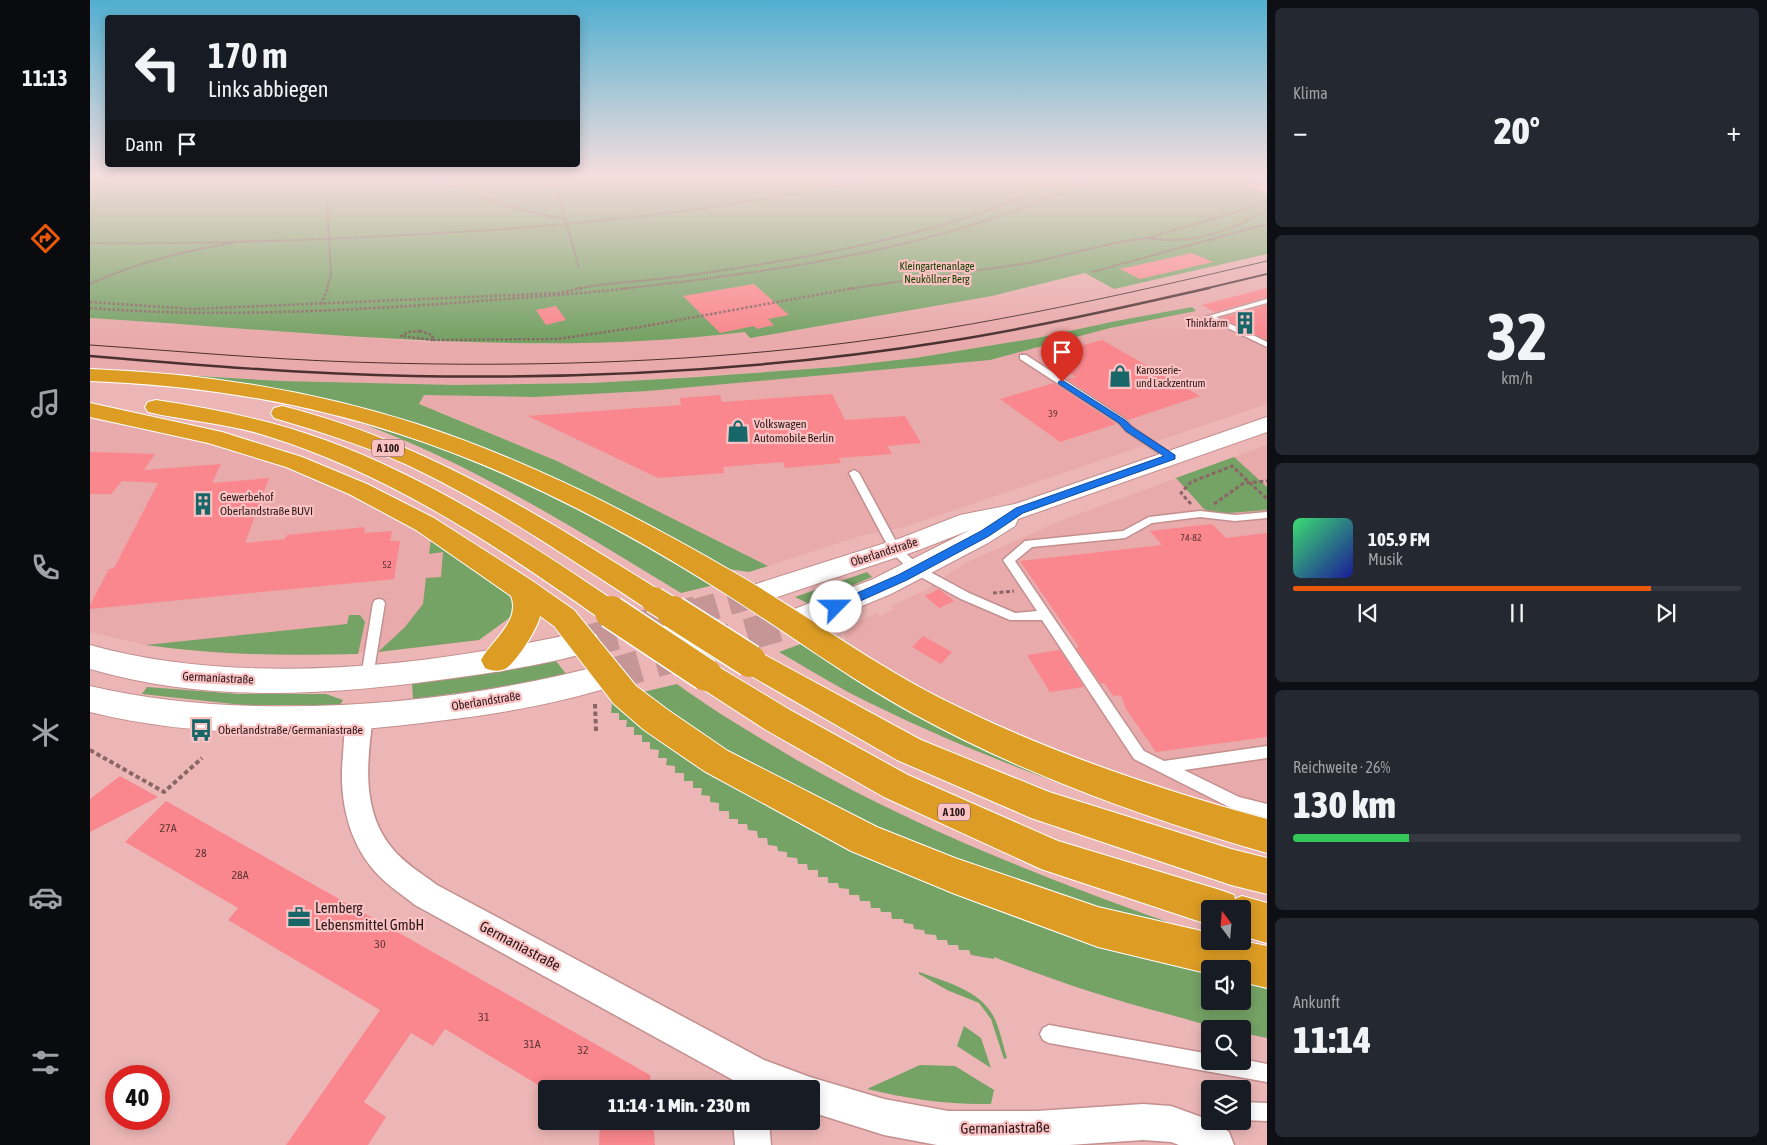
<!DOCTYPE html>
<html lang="de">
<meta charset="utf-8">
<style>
:root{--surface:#171b24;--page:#242831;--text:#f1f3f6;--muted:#9ea1a6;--line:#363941;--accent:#ea580c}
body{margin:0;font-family:"Asap Condensed",sans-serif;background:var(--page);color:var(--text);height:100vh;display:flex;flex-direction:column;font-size:19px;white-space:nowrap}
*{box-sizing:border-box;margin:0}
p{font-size:16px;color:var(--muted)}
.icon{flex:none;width:28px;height:28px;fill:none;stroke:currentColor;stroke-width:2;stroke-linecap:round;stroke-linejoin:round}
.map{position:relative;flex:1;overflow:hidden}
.side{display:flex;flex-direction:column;gap:8px;padding:8px;background:#0d0f14;width:500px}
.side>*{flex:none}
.top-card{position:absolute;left:15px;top:15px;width:475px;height:152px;border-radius:5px;box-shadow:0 2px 12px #0003;background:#171b24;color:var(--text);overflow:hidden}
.needle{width:32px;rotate:344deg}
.tools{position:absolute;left:1111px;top:900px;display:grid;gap:10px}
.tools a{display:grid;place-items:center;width:50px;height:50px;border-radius:5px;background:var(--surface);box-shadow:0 2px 12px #0003;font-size:25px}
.speed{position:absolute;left:15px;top:1065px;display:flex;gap:10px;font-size:25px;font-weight:700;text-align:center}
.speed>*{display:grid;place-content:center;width:65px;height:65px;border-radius:50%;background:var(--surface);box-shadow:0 2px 12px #0003;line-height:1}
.speed .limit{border:8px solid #d22;background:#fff;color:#111}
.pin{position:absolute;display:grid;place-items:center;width:42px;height:42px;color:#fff;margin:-51px -21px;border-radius:50% 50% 50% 0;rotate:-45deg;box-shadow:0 0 5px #0007}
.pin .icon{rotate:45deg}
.me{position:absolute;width:55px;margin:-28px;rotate:67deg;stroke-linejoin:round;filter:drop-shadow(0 0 4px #0008)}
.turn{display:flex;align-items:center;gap:18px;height:105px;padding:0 20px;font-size:22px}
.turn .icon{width:65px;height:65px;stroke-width:2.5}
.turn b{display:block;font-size:35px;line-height:42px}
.then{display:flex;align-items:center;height:48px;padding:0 20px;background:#0003;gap:10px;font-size:19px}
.big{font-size:38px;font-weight:800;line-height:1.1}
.side .tile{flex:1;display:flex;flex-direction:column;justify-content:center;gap:8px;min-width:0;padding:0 18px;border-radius:8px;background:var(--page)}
.side .dial{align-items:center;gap:0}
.dial b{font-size:65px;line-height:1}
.song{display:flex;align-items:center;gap:15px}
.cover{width:60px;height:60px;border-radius:8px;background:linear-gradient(135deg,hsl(140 70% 55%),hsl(240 70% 35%))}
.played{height:5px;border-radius:2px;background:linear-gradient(90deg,var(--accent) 80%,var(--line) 80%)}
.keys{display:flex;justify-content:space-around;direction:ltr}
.heat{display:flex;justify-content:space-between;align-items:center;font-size:28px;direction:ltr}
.charge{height:8px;border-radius:4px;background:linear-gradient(90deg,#34c759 26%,var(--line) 0)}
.trip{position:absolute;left:448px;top:1080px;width:282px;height:50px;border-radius:5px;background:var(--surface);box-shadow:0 2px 12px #0003;font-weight:800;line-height:50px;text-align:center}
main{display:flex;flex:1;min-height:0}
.tab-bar{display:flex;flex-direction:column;width:90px;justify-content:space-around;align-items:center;background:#090b0e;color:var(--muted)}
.tab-bar .icon{width:35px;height:35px}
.tab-bar .on{color:var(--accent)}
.tab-bar b{font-size:22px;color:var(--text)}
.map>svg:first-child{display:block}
.built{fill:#e9aaab}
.green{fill:#75a265}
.building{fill:#f9878d}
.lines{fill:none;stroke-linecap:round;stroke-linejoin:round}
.tertiary-tunnel-far1{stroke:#c69697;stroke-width:26;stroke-dasharray:26 12;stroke-linecap:butt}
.tertiary-tunnel{stroke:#c69697;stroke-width:32;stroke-dasharray:32 16;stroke-linecap:butt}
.service-casing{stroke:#c38f8f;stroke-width:3}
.minor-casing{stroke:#c38f8f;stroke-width:3}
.tertiary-casing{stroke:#c38f8f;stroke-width:2}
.motorway-casing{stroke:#fff;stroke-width:2}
.path-far3{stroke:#8b6667;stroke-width:2;stroke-dasharray:2 1;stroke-linecap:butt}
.path-far2{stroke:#8b6667;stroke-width:2.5;stroke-dasharray:2.5 2;stroke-linecap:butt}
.path-far1{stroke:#8b6667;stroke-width:3;stroke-dasharray:4 2.5;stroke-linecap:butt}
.path{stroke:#8b6667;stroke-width:4;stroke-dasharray:4.5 3;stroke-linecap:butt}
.service{fill:#fff;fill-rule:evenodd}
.minor{fill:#fff;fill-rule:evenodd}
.tertiary{fill:#fff;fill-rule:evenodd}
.motorway{fill:#dd9d24;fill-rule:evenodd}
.tram{stroke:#4b3132;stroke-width:1}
.rail-far1{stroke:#4b3132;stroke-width:2}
.rail{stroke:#4b3132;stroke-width:2.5}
.motorway-bridge-far1-casing{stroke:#fff;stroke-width:28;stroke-linecap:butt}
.motorway-bridge-casing{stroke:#fff;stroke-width:35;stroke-linecap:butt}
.motorway-bridge-far1{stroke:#dd9d24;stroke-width:26}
.motorway-bridge{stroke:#dd9d24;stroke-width:32}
.route{fill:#1a73e8;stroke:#114b97}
.labels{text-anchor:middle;stroke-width:4.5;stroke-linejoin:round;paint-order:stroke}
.number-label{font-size:10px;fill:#5f3436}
.far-park-label{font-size:11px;fill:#174100;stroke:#fac2c3}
.far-poi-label{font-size:11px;fill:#2c1819;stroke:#fac2c3;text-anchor:end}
.shield{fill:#fac2c3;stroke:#6a4b4c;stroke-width:1}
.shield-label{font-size:11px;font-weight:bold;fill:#2c1819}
.poi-label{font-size:12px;fill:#2c1819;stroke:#fac2c3;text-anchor:start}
.street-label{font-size:12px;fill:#2c1819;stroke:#fac2c3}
.near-number-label{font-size:12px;fill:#5f3436}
.near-poi-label{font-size:15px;fill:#2c1819;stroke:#fac2c3;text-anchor:start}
.near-street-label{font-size:15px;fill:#2c1819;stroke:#fac2c3}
</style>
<main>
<nav class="tab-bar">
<b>11:13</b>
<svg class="icon on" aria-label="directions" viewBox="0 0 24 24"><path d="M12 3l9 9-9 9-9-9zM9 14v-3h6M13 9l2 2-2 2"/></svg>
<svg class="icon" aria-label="music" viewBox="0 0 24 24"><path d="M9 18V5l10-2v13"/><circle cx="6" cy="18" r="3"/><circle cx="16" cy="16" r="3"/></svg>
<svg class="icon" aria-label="phone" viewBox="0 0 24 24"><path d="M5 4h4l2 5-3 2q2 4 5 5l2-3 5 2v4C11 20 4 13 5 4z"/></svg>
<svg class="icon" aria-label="climate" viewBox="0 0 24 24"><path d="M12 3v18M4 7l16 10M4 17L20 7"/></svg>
<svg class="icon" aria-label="car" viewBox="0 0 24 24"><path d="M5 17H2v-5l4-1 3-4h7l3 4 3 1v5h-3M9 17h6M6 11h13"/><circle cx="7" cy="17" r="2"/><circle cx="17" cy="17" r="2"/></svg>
<svg class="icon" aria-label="filters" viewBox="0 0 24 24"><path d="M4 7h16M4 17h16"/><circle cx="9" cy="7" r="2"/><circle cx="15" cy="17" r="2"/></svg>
</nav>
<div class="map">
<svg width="1177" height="1145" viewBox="0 0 1177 1145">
<rect width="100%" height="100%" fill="#ecb6b6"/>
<!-- built -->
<path class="built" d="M1177,254V404L811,528L773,535L678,566L467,461L353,413L328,405L334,395L444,397L558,391L900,360L1020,328L1106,311L1026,321L947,338L825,358L746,367L502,383L366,385L191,381L0,368V318L337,342L455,344L616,336L902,296L996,273L1024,289Z
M0,420L49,428L156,453L208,470L289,509L357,548L416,593L389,640L288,652L211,655L127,653L56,645L0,632Z
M1177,445V826L892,727L755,645V627L787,613L790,616L804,609L801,606L836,590L873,564L975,519Z"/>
<!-- green -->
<path class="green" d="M0,177H1170L1158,186L1177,194V254L1024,289L995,273L902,296L660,338L655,332C436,359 215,331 0,318Z
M1102,307L1106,311L1020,328L900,360L558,391L444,397L334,395L329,404L467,461L678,566L659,572L631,568L322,425L58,373L191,381L366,385L502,383L607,377L746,367L825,358L947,338L1026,321Z
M276,425C363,449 447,483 526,526C559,545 591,565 624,585L591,593C489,531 388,467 276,425Z
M1144,457L1177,487V510L1126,514L1114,509L1086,478Z
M341,539C359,551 415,583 423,602C424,606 424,611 425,614L389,640L288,652L315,627L333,604L336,578L351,577L353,552L339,554Z
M777,572L782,577L719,604L705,597Z
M259,615H270L275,622L268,654C196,656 126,655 56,645L257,624Z
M716,642L975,781L974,785C901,758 828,728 758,692C734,679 712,665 689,652Z
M466,661L477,675L398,689L323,699L322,684L325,683Z
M587,684C625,712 665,735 705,759C831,831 966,883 1103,931L1020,915L846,856L646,763L549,693Z
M57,687L148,694H236L253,700L250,705H153L52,694Z
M523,700L575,740L1120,969V1001H1152L1153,975L1177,980V1038L1153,1033L1152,1029C1125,1029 1100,1020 1074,1013C1016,998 960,979 904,957V959L881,955L879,950H869L868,945H858L857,940H847L846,935L835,934L834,930L824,929L823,924L814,923L813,919H802L801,912H791L790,908H781L780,901H770L769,895H759V889L749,888L748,883H738V877H728V870H718L717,864H708L707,858L697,857V852L688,851L687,846L678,845L677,838H668L667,831L658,830L657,824H648V819H639V811H629V803L620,802V796L611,795L612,788H603V781H594V773H585V766L576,765L577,758H568L569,750L560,749V742H552V735H544V727H536L537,720H529V713H521L522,703L520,701Z
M829,972C856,982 890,990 904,1017C910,1030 913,1045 917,1058L914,1059L901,1019L889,1003L857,990L829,974Z
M874,1026L891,1038L901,1068L867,1046Z
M830,1065L865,1066L904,1090L901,1104C859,1105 818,1099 777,1089Z"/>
<!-- building -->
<path class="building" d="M1102,253L1123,262L1050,279L1030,269Z
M664,284L699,315L678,319L684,325L667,329L664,326L630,333L593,296Z
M1177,288V297L1125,312L1111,305Z
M1177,305V340L1132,318L1134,317Z
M466,306L476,320L456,325L446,310Z
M1012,340L1110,396L1038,420L977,379L986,377L953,356Z
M964,383L1026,424L970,442L910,399Z
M742,394L755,420L815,416L831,443L797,446L802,454L749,458L751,463L695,468L693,462L633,467L634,473L568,478L438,416L591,405L590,398L630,395L632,402Z
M0,452L65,454L54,470L131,464L122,483L179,478L155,543L195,539L197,535L275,527L274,533L302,531L300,541H310L304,579L0,609V605L19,569L24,568L68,483L32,481L21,494H0Z
M1122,524L1136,538L1177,533V737L1066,752L1036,709L1031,695L1023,696L1014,683L1011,684L986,648L989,647L930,561L1072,545L1060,531Z
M849,589L864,601L849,608L835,596Z
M833,636L862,652L851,664L822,647Z
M970,650L994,687L960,692L937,655Z
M30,776L68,797L0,832V799Z
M76,801L560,1075L561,1089H455L355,1029L343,1046L321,1033L274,1102L296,1117L278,1145H196L290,1010L138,920L148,908L35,842Z
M510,1121H563L565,1145H509Z"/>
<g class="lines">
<!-- tertiary-tunnel-far1 -->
<path class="tertiary-tunnel-far1" d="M602,613L660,596"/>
<!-- tertiary-tunnel -->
<path class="tertiary-tunnel" d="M495,642L607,612
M519,675L701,622"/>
<defs>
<path id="service" d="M1177,299V303L1126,317L1177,342V347L1115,317Z
M930,355H936L1035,419L1042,427L1086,457L1084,459H1078L1036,431L1029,423L930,359Z
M764,470L769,473L809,547L831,567L879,593L925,613L947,611L913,560L935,541L1033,531L1059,517L1110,511L1145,515L1177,512V518L1145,521L1110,517L1062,523L1035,538L942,547L925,561L1054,751L1074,761L1177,746V758L1094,770L1149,797L1177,804V818L1141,808L1044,759L952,620H920L871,599L823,573L801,552L759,473Z
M289,599L293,600L295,603L283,677L282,681L277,682L272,681L271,677L283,603L285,600Z
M959,1025L1120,1054V1061H1152V1059L1177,1064V1082L959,1043L953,1040L950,1034L953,1028Z
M1152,1102L1177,1103V1121L1152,1120Z"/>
<path id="minor" d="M270,707L279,710L283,717C277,761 271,811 302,848C314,863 331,873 347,885L674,1060L720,1077L794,1099L858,1111H947L1053,1104L1081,1106L1125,1122L1139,1132L1144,1145H1089L1081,1142L1053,1140L979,1145H847L794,1135L721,1112V1089H660L654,1086L325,905C310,893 294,883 282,868C256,836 249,794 253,755C254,740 254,723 261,710Z
M643,1121H679L681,1145H645Z"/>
<path id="tertiary" d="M1177,417V432L928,519L925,526L898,543L801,594L748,616L711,630L701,633L691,630L686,622L691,614L781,580L880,530L829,550L660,606L650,603L646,596L650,589L811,538L870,515L925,504Z
M495,631L506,634L510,642L506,650C460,664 412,671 364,678C243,695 119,704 0,669V645C153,688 342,666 495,631Z
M519,663L530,666L535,675L530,684C471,703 410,714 348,721C234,736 113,740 0,712V686C155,723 366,706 519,663Z"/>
<path id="motorway" d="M0,369C111,373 221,390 327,424C438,460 545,515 645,573C714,613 777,660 848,697C952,750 1064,788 1177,819V853C1056,818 935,775 824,714C756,677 694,630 628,589C529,527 422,470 310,434C210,401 105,385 0,381Z
M66,400C124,409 180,420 235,440C341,479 436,541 529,604L533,611L529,618L519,622L509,618C404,544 298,473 174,435C136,423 96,421 58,412L55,407L58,402Z
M0,403L132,432L212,457L277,484L344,518L441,580L484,610L546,686L578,710L638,751L787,827L865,858L1008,907L1120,933V941H1152L1177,946V988L1152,982V969H1120V974L1008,947L865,894L761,851L614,771L554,730L524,704L464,626L450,616C448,628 425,664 415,669C407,672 402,671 395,668L391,660C402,640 431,621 421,596L326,530L259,494L196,467L118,443L0,417Z
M192,406C336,442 450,516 574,593L578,600L574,607L564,610L554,607C482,560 411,511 334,473C286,449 235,433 184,418L181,413L184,408Z
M660,649L671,653L831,740L959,792L1141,849L1177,858V894L1141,885L941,818L807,760L649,669L645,661L649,653Z
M616,663L627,666L700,710L818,775L968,841L1130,890L1144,895L1145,899L1152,896L1177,903V943L1152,936V909H1120V925L951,869L794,797L676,730L605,684L600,675L605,666Z"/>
</defs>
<!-- service casing -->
<use href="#service" class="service-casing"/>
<!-- minor casing -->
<use href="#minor" class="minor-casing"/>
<!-- tertiary casing -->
<use href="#tertiary" class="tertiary-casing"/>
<!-- motorway casing -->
<use href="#motorway" class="motorway-casing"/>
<!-- path-far3 -->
<path class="path-far3" d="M337,177C383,195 427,211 476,219
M463,177L489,267
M237,203L241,275L237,289
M1058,238C1088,243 1117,238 1145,226C1156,221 1166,215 1177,212
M0,243C105,244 209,241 314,235C473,227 630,212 786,177
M1002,272L1177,224
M0,284C46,263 93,251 143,243
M485,289C521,282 558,281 594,276C726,257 859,234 981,177
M530,289C691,271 858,248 1005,177
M757,289L939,263L1030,242L1057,238L1177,203"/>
<!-- path-far2 -->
<path class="path-far2" d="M0,302L103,309L470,293L492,288
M231,304L238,288
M0,308C118,317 231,312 349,304C413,299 477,295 541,288
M330,331L342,335L343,340L311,336L318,332Z
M343,340L467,339L550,327L764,288"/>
<!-- path-far1 -->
<path class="path-far1" d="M1101,504L1091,493L1101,482L1142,466L1177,499
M1124,504L1154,483L1177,481
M903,593L924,591"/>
<!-- path -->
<path class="path" d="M505,704L506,731
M0,750L74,792L112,758"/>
<!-- service -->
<use href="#service" class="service"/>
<!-- minor -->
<use href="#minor" class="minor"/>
<!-- tertiary -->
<use href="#tertiary" class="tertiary"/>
<!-- motorway -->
<use href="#motorway" class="motorway"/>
<!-- tram -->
<path class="tram" d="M0,345C87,351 174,359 262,362C409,367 556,364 703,349C863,333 1020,298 1177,261"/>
<!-- rail-far1 -->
<path class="rail-far1" d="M1114,289L1177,274"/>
<!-- rail -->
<path class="rail" d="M0,356C107,365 214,374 322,376C499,379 678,370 853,342C942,328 1031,308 1119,288"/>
<defs>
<path id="motorway-bridge-far1" d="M564,600L585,613
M519,611L523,613"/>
<path id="motorway-bridge" d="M521,612L616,675
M583,612L660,661"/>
</defs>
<!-- motorway-bridge-far1 casing -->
<use href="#motorway-bridge-far1" class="motorway-bridge-far1-casing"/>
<!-- motorway-bridge casing -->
<use href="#motorway-bridge" class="motorway-bridge-casing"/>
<!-- motorway-bridge-far1 -->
<use href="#motorway-bridge-far1" class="motorway-bridge-far1"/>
<!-- motorway-bridge -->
<use href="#motorway-bridge" class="motorway-bridge"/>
</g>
<!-- sky -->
<linearGradient id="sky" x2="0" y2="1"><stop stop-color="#51afd0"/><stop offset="0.52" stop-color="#f6dede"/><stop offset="1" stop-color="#f6dede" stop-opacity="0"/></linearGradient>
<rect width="1177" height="338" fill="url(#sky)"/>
<!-- route -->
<path class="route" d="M972,380L1035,420L1042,427L1085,455V459L933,513L899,536L817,580L750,610H742L740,607L742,604L808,575L891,531L926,508L1074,456L1036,431L1029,423L969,384L968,382Z"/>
<!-- icons -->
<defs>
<symbol id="building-bare" viewBox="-9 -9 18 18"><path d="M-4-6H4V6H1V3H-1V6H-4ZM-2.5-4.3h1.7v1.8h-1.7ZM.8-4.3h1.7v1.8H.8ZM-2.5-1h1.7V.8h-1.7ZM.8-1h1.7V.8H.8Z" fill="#176668" stroke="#fac2c3" stroke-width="2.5" paint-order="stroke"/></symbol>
<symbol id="shop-bare" viewBox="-9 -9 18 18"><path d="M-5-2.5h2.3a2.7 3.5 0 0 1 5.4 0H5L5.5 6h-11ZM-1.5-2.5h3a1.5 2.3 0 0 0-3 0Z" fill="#176668" stroke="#fac2c3" stroke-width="2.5" paint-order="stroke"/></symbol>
<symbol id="bus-bare" viewBox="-9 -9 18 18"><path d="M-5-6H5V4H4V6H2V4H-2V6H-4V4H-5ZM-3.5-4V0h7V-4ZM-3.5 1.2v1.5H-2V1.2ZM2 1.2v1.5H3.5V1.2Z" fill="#176668" stroke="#fac2c3" stroke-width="2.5" paint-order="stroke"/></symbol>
<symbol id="office-bare" viewBox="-9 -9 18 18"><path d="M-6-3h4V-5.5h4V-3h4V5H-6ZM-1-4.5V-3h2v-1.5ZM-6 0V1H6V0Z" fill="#176668" stroke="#fac2c3" stroke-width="2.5" paint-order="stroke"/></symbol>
</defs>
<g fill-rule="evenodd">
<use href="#building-bare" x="1139" y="307" width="32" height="32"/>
<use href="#shop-bare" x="1014" y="360" width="32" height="32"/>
<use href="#shop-bare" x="632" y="415" width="32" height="32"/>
<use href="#building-bare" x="97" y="488" width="32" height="32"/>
<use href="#bus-bare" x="95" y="714" width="32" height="32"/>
<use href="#office-bare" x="193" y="901" width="32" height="32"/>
</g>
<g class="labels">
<!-- number labels -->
<g class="number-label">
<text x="963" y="417">39</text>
<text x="1101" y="541">74-82</text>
<text x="297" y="568">52</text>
</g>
<!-- far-park labels -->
<g class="far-park-label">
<text x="847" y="270">Kleingartenanlage<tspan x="847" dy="13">Neuköllner Berg</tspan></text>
</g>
<!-- far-poi labels -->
<g class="far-poi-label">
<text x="1138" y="327">Thinkfarm</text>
<text x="1046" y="374" text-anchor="start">Karosserie-<tspan x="1046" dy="13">und Lackzentrum</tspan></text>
</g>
<!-- shield labels -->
<g class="shield">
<rect x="282" y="439.5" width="32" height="17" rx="4"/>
<rect x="848" y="803.5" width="32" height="17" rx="4"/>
</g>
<g class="shield-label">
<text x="298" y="452">A 100</text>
<text x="864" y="816">A 100</text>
</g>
<!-- poi labels -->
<g class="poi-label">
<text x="664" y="428">Volkswagen<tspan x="664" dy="14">Automobile Berlin</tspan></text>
<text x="130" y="501">Gewerbehof<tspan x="130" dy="14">Oberlandstraße BUVI</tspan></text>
<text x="128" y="734">Oberlandstraße/Germaniastraße</text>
</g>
<!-- street labels -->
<g class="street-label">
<text transform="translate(794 552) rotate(-18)" y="4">Oberlandstraße</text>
<text transform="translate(128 678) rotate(3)" y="4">Germaniastraße</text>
<text transform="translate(396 701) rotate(-9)" y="4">Oberlandstraße</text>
</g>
<!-- near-number labels -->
<g class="near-number-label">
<text x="78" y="832">27A</text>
<text x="111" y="857">28</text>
<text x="150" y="879">28A</text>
<text x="290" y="948">30</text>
<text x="394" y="1021">31</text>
<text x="442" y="1048">31A</text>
<text x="493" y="1054">32</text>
</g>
<!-- near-poi labels -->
<g class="near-poi-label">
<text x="225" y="913">Lemberg<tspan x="225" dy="17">Lebensmittel GmbH</tspan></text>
</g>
<!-- near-street labels -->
<g class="near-street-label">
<text transform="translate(430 946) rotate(28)" y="5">Germaniastraße</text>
<text transform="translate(915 1128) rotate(-1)" y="5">Germaniastraße</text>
</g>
</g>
</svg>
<div class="tools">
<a><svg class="needle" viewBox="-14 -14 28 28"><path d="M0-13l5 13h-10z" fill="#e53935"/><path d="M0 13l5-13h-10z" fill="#9ea1a6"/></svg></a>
<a><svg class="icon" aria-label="sound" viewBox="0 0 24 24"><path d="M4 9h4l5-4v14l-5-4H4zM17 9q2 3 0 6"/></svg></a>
<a><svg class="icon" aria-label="search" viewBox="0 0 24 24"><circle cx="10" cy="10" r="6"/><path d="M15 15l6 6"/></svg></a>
<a><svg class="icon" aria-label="layers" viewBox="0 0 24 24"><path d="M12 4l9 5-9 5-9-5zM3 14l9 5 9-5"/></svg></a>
</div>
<div class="speed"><div class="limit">40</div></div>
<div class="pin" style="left:972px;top:382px;background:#d93025"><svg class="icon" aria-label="arrive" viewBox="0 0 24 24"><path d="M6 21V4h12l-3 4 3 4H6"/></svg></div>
<svg class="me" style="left:746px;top:607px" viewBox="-20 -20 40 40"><circle r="19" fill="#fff"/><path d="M0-13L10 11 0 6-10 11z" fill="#1a73e8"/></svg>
<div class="trip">11:14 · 1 Min. · 230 m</div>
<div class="top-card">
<div class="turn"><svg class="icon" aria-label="left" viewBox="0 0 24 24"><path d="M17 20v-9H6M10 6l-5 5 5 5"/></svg><div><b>170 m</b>Links abbiegen</div></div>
<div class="then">Dann<svg class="icon" aria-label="arrive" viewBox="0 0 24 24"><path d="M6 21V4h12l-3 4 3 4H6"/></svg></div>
</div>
</div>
<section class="side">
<div class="tile"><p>Klima</p>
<div class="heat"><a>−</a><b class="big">20°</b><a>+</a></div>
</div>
<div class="tile dial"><b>32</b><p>km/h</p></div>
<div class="tile">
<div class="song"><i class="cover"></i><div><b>105.9 FM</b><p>Musik</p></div></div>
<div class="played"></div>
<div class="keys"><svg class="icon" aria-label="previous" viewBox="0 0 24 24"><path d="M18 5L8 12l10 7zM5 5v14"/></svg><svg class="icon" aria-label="pause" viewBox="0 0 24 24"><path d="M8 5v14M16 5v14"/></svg><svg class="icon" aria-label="next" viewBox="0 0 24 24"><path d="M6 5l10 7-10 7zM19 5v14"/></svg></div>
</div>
<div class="tile"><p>Reichweite · 26%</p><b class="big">130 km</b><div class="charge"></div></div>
<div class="tile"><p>Ankunft</p><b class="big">11:14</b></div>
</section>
</main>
